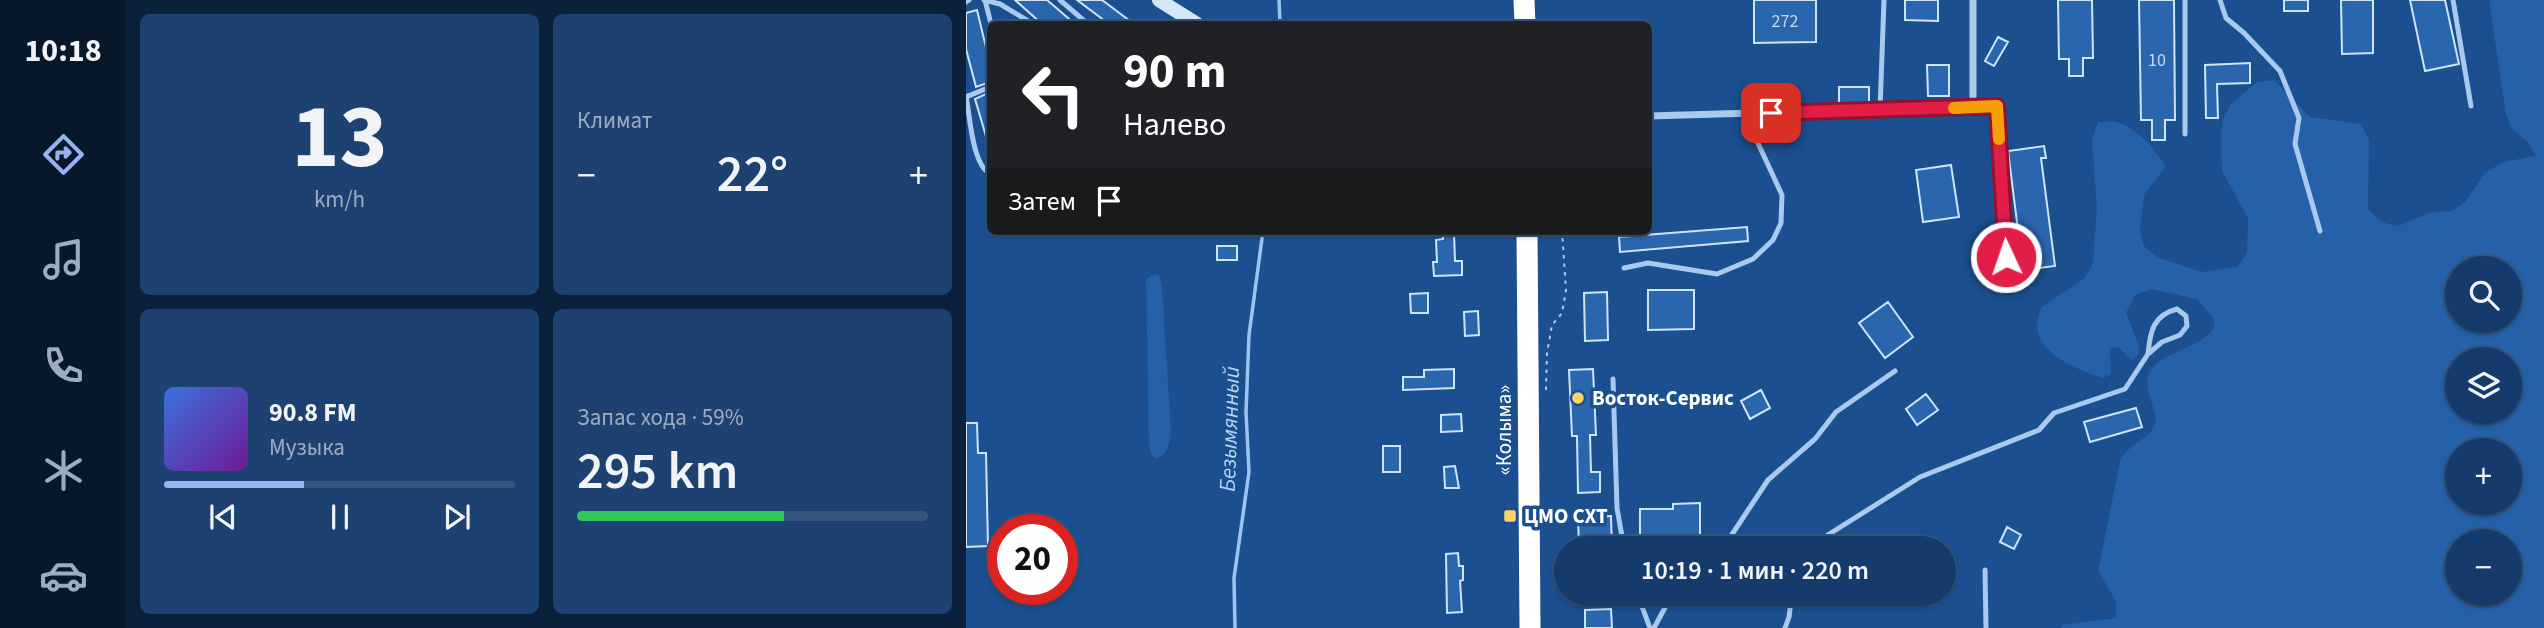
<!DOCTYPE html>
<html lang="ru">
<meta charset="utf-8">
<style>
:root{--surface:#143b6b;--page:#1d4271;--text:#f1f3f6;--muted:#9dadc1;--line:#33557e;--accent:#95b2f1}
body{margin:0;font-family:"Source Sans 3",sans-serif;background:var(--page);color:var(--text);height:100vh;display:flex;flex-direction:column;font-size:26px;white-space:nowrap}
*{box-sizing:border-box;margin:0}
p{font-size:23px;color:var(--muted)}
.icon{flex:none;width:38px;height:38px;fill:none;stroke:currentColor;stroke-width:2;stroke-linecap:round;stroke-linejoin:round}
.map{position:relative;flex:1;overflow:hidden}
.side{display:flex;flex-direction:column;gap:14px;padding:14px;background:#0b203b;width:840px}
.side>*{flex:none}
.guide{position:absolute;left:21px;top:21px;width:665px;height:214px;border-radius:10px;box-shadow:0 2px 5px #0004,0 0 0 2px var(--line);background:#202124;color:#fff;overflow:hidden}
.tools{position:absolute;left:1479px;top:256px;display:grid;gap:14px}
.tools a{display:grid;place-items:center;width:77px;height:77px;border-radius:50%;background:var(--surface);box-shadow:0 2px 5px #0004,0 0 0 2px var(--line);font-size:35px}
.speed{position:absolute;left:21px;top:514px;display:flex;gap:14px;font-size:35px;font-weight:700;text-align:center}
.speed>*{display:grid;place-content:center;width:91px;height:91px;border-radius:50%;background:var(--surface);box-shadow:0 2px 5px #0004,0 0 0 2px var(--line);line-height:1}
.speed .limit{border:10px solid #d22;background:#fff;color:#111}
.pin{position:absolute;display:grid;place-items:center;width:60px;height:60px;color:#fff;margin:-30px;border-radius:14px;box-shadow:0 4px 10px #0006}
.me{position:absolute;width:77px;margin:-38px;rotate:357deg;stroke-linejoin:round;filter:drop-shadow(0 0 5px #0008)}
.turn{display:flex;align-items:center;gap:24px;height:147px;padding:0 21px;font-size:32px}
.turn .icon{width:91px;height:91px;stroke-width:2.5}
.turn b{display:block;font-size:49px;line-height:60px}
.then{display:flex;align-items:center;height:66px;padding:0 21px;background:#0003;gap:14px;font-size:26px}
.big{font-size:52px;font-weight:600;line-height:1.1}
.side .widget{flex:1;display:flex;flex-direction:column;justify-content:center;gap:10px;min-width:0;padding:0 24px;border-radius:10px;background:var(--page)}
.side .dial{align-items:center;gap:0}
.dial b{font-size:91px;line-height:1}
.song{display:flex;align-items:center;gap:21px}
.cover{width:84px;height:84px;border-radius:10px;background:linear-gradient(135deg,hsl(220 70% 55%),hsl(280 70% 35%))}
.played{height:7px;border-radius:4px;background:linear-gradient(90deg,var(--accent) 40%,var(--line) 40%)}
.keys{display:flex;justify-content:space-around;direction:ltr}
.heat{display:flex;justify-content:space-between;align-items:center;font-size:38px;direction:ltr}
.charge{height:10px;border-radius:5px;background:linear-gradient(90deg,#34c759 59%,var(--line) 0)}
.side .tiles{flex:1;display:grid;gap:14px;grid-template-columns:repeat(2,1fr)}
.trip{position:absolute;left:588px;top:536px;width:402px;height:70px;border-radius:35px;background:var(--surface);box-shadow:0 2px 5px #0004,0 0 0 2px var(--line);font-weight:600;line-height:70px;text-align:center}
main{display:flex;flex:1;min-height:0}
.menu{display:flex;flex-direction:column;width:126px;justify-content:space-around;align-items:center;background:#08182b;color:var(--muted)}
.menu .icon{width:49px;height:49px}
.menu .current{color:var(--accent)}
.menu b{font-size:32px;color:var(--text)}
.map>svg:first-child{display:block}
.green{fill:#2461a8;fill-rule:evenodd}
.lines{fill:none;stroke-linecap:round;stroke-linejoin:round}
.stream{stroke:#9cc4f0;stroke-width:3.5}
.building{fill:#2a66ad;stroke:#cfe3fa;stroke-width:2}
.path{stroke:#a9c9ee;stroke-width:2;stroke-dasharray:3.5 5;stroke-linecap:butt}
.lane{stroke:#a9c9ee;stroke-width:5}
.street{stroke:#a9c9ee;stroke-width:7}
.secondary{stroke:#d6e6fa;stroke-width:14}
.highway{stroke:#fff;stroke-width:21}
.route-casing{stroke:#92132f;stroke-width:18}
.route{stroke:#e11d48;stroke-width:12}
.slow{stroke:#f59e0b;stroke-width:12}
.poi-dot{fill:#ffd166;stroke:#1b4f8f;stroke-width:2.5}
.labels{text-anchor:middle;stroke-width:7;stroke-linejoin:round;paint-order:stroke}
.number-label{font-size:18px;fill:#cad9ea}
.poi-label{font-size:21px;font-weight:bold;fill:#fff;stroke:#1b4f8f;text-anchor:start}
.street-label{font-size:21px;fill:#fff;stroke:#1b4f8f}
.water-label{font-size:23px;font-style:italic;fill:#b5d3f5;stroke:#1b4f8f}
</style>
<main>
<nav class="menu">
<b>10:18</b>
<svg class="icon current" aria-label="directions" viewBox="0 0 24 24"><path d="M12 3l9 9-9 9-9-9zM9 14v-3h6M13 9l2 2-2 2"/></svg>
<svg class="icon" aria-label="music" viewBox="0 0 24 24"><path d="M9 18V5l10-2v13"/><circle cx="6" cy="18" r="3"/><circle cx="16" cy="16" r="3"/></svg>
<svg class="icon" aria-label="phone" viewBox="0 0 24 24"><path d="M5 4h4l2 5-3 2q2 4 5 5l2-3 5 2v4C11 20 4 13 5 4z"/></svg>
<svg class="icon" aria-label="climate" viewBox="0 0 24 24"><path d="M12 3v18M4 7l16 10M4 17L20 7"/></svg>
<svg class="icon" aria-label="car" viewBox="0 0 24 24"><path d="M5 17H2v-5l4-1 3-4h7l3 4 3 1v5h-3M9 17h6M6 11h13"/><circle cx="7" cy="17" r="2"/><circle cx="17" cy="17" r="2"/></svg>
</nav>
<section class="side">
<div class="tiles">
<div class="widget dial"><b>13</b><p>km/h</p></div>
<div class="widget"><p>Климат</p>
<div class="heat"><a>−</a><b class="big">22°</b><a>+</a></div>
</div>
<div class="widget">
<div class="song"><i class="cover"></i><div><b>90.8 FM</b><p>Музыка</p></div></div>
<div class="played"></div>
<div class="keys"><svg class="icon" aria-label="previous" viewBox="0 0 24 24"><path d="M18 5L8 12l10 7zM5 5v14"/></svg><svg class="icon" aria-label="pause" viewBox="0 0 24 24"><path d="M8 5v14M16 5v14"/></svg><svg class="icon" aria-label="next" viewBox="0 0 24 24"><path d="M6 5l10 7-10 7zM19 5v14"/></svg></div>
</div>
<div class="widget"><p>Запас хода · 59%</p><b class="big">295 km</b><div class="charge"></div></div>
</div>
</section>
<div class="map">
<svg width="1578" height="628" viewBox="0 0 1578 628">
<rect width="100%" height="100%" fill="#1b4f8f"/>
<!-- green -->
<path class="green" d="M1523,0H1578V628H1095L1097,625L1150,618V601L1132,571L1154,461C1162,444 1180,441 1188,427C1193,417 1184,401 1182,390C1175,361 1213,352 1232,342C1238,339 1243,333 1248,328V319L1231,299L1185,289L1169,295L1160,313L1173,346L1172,355L1165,360L1153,347L1144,348L1145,374L1137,378C1113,370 1071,355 1071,324C1071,319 1074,312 1075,307L1119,278L1127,263L1131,209L1126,139L1132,122C1137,122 1145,121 1150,122C1170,126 1189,150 1200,166L1178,195L1174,229L1178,246L1191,257L1236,272L1271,267L1281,253L1282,218L1256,171L1255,136L1257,119L1265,104L1291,82L1308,80L1344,117L1395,124L1403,140L1402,209L1415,222L1432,226L1467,212L1486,211L1500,201L1519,173L1537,162L1570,156L1561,141L1547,130L1540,115ZM1491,268H1544V320H1491ZM1491,359H1544V411H1491ZM1491,450H1544V502H1491ZM1491,541H1544V593H1491Z
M189,274L194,276L196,288L205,432C203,444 202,455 190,459L186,456L183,445L180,279Z"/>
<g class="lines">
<!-- stream -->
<path class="stream" d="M313,0L314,24
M269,628L268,578L283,472L280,412L283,335L297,231"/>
</g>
<!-- building -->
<path class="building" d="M49,0H81L109,24H76Z
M111,0H136L168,24H143Z
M788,0H850V42L788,43Z
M939,0H972V21L939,20Z
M1092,0H1126L1127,58H1117V76H1103V59H1093Z
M1173,0H1208L1209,120H1199V140H1186V120H1175Z
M1318,0H1342V11H1318Z
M1375,0H1407V53L1376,54Z
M1444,0H1479L1493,64L1459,71Z
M11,10L24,64V82L10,87L0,49V13Z
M1032,37L1042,42L1028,66L1019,61Z
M1284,63V83L1251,84L1252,118H1240L1239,65Z
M961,65H983V96H962Z
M873,87H903V104L873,103Z
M24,92V143H22L9,99Z
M1078,146L1080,158H1075L1089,266L1057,270L1042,151Z
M985,165L993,217L957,222L950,170Z
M781,227L782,241L654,252L653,237Z
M477,231H488L489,261H496V275L468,276L467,262H471L470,240L477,239Z
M251,246H271V260H251Z
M682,290H728V329L682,330Z
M641,292L642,340L619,341L618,293Z
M462,293V313H445L444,294Z
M922,302L947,337L919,358L893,323Z
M512,311L513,335L499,336L498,312Z
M488,369V388L437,390V377H458V370Z
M627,369L630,435H624L625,472H634V492L612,493L611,436H606L603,370Z
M795,390L804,408L784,419L775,401Z
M960,394L972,410L951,425L940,409Z
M1170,408L1176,427L1124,442L1118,422Z
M495,414L496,431L475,432V415Z
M0,423H11L12,453H20L22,546L0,547Z
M417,446H434V472H417Z
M489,466L493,488H479L478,467Z
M734,503V548H674V509H707V504Z
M645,516L646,548H613L612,517Z
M1041,527L1055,535L1048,549L1034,542Z
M492,553L493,566H497V580L494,581L496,612L481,613L480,554Z
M645,609L646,628H619V610Z"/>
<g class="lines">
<!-- path -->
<path class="path" d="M580,390L581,353L586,325L596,313L600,290L596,231"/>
<!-- lane -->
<path class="lane" d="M18,0L34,4L67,24
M19,0L25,24
M94,0L122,24
M1254,0L1260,18L1278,33L1314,71L1333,118L1329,144L1354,231
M1487,0L1505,106
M0,2L3,0
M0,96C4,116 6,164 24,174
M0,97L24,87
M1031,106L1042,274
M914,110L918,0
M1219,134V0
M658,268L682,263L751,274L787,259L807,240L815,223L816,195L778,113
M647,379L651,508L658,548
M757,548L802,480L849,439L870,412L929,371
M841,548L954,477L1073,430L1088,413L1159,389L1182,354L1196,342L1214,335L1221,326L1220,316L1211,309C1187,315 1184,332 1182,354
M1019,570L1020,628
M671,593L684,628
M688,628L701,604L712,593
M819,628L823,617L826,593"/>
<!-- street -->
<path class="street" d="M1007,0V107
M682,116L1031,106"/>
<!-- secondary -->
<path class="secondary" d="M193,0L231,24"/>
<!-- highway -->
<path class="highway" d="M558,0L559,24
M561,231L564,628"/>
</g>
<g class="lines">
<defs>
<path id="route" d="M805,113L1031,106L1040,257"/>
</defs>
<!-- route casing -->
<use href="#route" class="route-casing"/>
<!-- route -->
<use href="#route" class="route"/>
<!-- slow -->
<path class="slow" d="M988,108L1031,106L1033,139"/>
</g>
<!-- markers -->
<g class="poi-dot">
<circle cx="612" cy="398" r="7"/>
<rect x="537" y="509" width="14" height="14" rx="3.5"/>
</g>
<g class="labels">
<!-- number labels -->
<g class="number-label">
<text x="819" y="27">272</text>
<text x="1191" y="66">10</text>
</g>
<!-- poi labels -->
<g class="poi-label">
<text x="626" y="405">Восток-Сервис</text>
<text x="558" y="523">ЦМО СХТ</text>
</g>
<!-- street labels -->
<g class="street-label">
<text transform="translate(538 430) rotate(-90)" y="7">«Колыма»</text>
</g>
<!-- water labels -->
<g class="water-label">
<text transform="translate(263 429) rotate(-88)" y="8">Безымянный</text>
</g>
</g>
</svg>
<div class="tools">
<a><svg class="icon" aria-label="search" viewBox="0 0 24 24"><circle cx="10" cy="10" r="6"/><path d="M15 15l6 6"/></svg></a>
<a><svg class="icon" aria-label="layers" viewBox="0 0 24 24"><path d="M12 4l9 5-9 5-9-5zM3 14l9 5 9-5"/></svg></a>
<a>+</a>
<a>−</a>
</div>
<div class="speed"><div class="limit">20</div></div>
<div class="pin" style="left:805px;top:113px;background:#d93025"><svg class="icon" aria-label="arrive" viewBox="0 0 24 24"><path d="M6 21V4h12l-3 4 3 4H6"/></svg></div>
<svg class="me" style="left:1040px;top:257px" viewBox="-20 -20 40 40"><circle r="17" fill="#e11d48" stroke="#fff" stroke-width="3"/><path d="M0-11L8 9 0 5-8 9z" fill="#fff"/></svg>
<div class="trip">10:19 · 1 мин · 220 m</div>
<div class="guide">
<div class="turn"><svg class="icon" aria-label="left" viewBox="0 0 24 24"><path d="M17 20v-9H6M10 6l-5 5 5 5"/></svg><div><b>90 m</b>Налево</div></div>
<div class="then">Затем<svg class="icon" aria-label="arrive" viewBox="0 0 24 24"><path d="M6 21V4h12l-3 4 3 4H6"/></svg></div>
</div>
</div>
</main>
